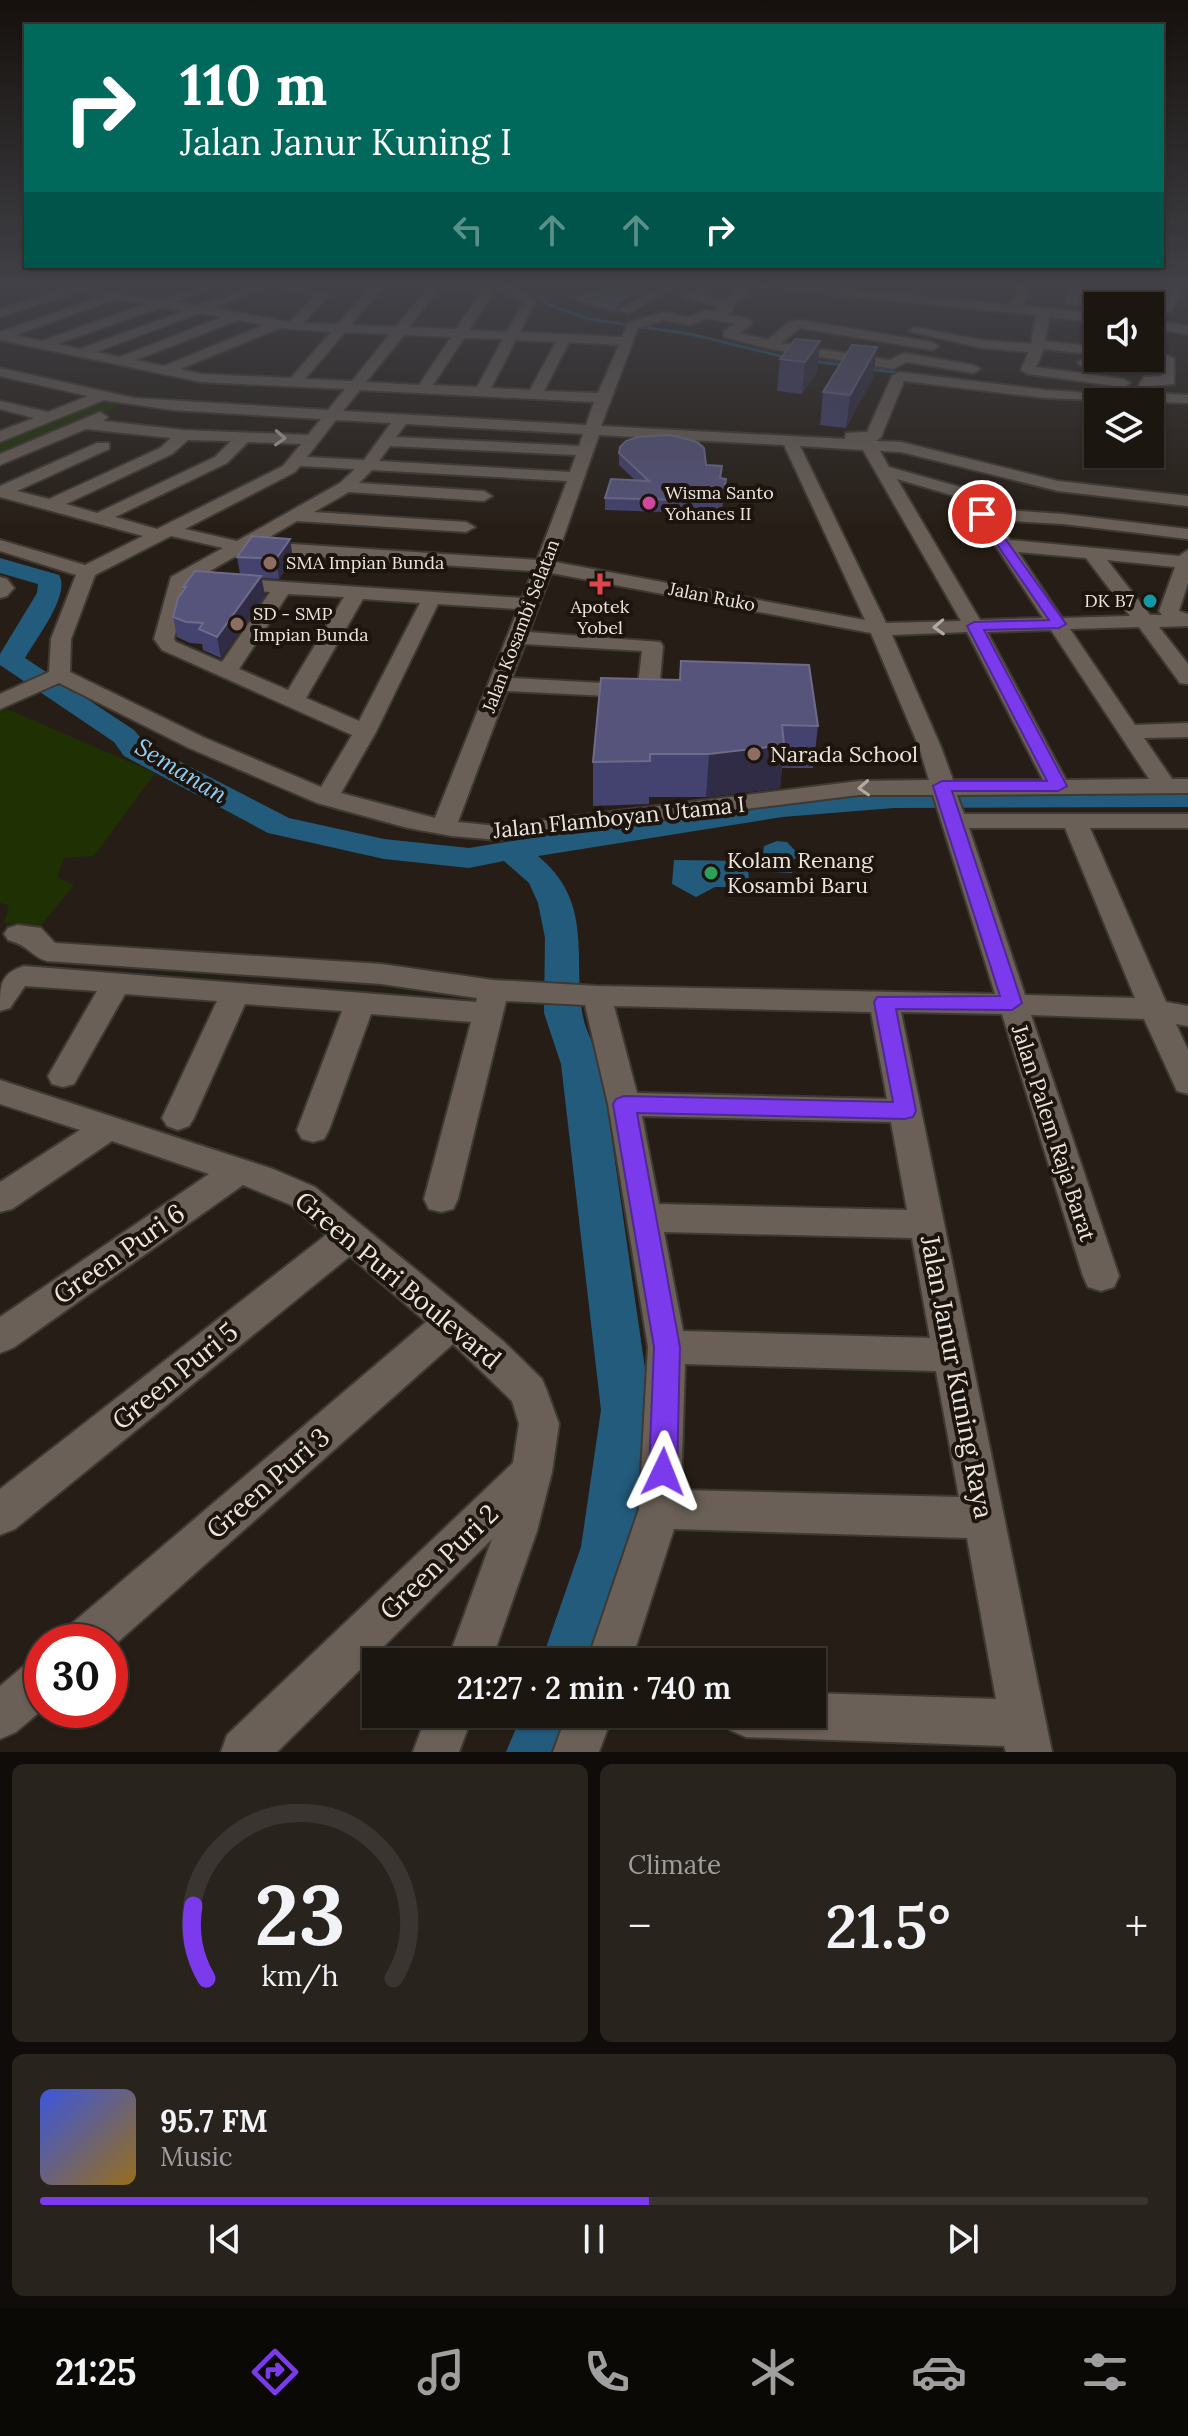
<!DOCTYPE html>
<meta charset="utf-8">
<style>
:root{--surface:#1c1610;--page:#29231e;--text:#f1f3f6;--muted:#a09f9f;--line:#3a3530;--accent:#7c3aed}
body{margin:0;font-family:Lora,serif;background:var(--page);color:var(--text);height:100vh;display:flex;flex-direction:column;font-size:30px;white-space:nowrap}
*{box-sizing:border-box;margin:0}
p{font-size:26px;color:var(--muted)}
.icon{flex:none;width:44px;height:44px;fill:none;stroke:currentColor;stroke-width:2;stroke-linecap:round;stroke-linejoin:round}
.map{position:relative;height:1752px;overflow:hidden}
.drawer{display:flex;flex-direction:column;gap:12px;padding:12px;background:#0f0c09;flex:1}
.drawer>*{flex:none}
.guide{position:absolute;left:24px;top:24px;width:1140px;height:244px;border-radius:0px;box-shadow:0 2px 6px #0004,0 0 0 2px var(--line);background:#00695c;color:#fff;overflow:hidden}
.tools{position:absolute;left:1084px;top:292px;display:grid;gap:16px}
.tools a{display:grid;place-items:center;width:80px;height:80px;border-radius:0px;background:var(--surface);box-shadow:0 2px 6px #0004,0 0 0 2px var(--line);font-size:40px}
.speed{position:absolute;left:24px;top:1624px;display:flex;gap:16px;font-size:40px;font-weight:700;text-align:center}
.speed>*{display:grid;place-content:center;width:104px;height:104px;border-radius:50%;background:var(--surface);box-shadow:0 2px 6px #0004,0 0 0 2px var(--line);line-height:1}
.speed .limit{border:12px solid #d22;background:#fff;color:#111}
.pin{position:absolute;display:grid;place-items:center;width:68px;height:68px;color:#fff;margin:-34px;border:4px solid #fff;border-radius:50%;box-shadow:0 2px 8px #0007}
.me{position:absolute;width:88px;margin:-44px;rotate:2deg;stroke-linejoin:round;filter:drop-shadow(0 0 6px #0008)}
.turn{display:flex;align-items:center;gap:28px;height:168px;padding:0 24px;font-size:36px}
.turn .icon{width:104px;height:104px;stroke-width:2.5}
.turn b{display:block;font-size:56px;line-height:68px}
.lanes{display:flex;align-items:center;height:76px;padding:0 24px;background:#0003;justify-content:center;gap:40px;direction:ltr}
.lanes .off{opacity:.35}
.big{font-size:60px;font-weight:600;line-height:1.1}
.drawer .card{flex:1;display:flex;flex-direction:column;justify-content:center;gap:12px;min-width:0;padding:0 28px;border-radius:12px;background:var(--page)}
.drawer .dial{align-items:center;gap:0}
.dial svg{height:208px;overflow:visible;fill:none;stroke:var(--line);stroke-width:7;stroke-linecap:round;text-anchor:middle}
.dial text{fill:var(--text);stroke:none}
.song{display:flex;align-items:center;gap:24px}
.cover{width:96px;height:96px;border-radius:12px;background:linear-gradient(135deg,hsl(230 70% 55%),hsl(40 70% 35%))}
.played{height:8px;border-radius:4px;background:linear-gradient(90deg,var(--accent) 55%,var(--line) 55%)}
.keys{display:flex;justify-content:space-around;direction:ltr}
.heat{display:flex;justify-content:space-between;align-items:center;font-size:44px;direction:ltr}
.drawer .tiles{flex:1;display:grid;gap:12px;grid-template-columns:1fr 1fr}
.card:last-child{grid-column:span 2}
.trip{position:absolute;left:362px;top:1648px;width:464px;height:80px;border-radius:0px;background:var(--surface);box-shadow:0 2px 6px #0004,0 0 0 2px var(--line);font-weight:600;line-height:80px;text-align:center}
.tabs{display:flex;height:128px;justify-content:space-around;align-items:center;background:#0b0906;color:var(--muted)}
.tabs .icon{width:56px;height:56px}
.tabs .active{color:var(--accent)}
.tabs b{font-size:36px;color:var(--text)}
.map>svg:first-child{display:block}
.green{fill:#1f3103}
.water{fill:#235b7c}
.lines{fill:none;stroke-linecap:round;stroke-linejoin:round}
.stream{stroke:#235b7c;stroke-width:3}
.river{fill:#235b7c;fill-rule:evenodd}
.minor-casing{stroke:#3f3934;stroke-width:4}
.minor{fill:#6a6057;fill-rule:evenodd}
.wall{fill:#44426e}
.shaded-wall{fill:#302c45}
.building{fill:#56547a;stroke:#6d6a8a;stroke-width:2}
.oneway{stroke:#b1a9a2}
.route{fill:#7c3aed;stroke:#51269a;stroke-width:2}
.hotel-dot{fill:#d1479c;stroke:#1d150d;stroke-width:3}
.education-dot{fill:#8d6e63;stroke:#1d150d;stroke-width:3}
.health-dot{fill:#e0444e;stroke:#1d150d;stroke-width:3}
.culture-dot{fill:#0f9aa8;stroke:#1d150d;stroke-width:3}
.leisure-dot{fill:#2e9e5b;stroke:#1d150d;stroke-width:3}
.labels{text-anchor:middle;stroke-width:8;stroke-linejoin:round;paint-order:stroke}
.far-poi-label{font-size:18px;fill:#ebe5e0;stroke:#1d150d;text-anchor:start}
.far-street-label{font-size:18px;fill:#ebe5e0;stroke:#1d150d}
.poi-label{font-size:22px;fill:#ebe5e0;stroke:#1d150d;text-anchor:start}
.street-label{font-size:22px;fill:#ebe5e0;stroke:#1d150d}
.water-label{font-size:24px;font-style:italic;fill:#8fcff8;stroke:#1d150d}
.near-street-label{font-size:26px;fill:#ebe5e0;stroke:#1d150d}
</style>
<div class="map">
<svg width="1188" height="1752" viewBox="0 0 1188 1752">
<rect width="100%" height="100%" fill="#261e16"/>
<!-- green -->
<path class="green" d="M103,398L125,403L0,457V440Z
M0,706L155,773L94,856L64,858L57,877L74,885L40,926L4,923L9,905L0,903Z"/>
<!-- water -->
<path class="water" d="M777,841L787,842L799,855L793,860L792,873L772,872V860L763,855L764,846Z
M674,860L747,861L750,887H715L696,897L672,884Z"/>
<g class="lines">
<!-- stream -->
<path class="stream" d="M539,286L535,288L546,304L589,319L690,334L789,358
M811,361L844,365
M867,369L903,373"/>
<!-- river -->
<path class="river" d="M0,558L59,575C71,594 36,639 25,658L134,730L146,744L289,818L384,839L469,848L782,797L894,790L1188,789V807L894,808L782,817L538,856C592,901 574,951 582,1011C584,1028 595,1047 601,1064L651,1410L637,1547L599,1662H541L581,1547L601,1410L561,1064L544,1013L545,938L538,903L529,883L504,861L469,868L384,859L268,833L124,756L114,742L0,665V654L37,593L38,584L0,573Z
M522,1714H582L568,1752H506Z"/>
<defs>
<path id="minor" d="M59,286C93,284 126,300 158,299C177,298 193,286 213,286L175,302L198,306L253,286H269L213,308L289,322L315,296L275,286H298L330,294L303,323L338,324L372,286H384L351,325L396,327L430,286C463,286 512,275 535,302L520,332L622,337L628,323L663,312L689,317L706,310L714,312L718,306L683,297L700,286H714L701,295L725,299L744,286H757L732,306V312L726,314L751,319V325L739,333L768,340L788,322L800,320L932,342L939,346L932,350L800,328L781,343L890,360L904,353L973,365L980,369L973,373L907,362L893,369L771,349L724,337V331L735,324L707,318L690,325L664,320L638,328L601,426L845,439L846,433L867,432L892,376L899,372L1046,390L1143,397L1139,385L1144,377L1162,376L1160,363L1143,358H1150V354L1167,355L1174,359V384L1153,386L1156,393L1188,395V403L1157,402L1150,406V402L1046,398L904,381L881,437L876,441L901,442L1058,481L1188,496V506L1058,491L901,452L880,451L889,467L992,496L995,500L992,504L986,505L989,509L1063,514L1188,529V539L1063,524L996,520L1010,540L1179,556L1188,550V583L1179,611L1188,614V626L1159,627L1188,664V684L1180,683L1139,627L1070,629L1135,725L1188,723V737L1144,738L1172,779H1188V793L957,795L964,814H1188V828H1090L1166,1002L1188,1006V1026L1176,1024L1188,1050V1094L1177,1091L1144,1019L1031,1015L1119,1276L1114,1287L1101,1291L1088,1287L1083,1276L1002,1014L901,1012L1052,1752H1006L1004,1746L746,1737L730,1730L723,1714H812V1693L996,1699L967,1538L674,1529L631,1662H587L639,1509L648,1347L608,1104L585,1005L506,1001L458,1199L453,1209L441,1212L429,1209L424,1199L471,1022L371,1014L329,1130L324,1139L313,1142L302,1139L297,1130L342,1011L245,1004L194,1118L189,1126L178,1130L167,1126L162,1118L217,1001L125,994L74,1084L63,1087L52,1084L48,1076L97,991L25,986L10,1008L0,1011C0,984 0,974 24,966L476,1002L477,998L381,984L47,961C30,956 30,946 8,940L4,934L8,928L18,925L41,928L55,943L381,964L493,980L597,986L995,994L933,795H859L497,840L452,836L408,828L317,803L189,748L59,683L0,709V694L49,672L51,639L76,575L0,551V540L85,565L143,536L0,497V486L97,443H109V449L17,491L49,499L160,448L171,438L86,429L0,465V454L100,412L108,417L103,421L184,430L308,435L321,419L172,410L104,400L0,442V431L34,418L0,409V401L48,412L88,396L0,376V368L134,398L328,410L345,389L201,382L0,340V332L102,296L77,292L0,317V309L62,289ZM440,288L483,289L456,329L409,327ZM495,290L508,293L523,303L507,332L469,330ZM117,299L145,304L42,341L15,335ZM161,307L184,311L80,349L57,344ZM200,313L222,317L120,357L96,352ZM238,320L264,325L164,366L136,360ZM280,328L331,332L291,378L201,374L180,369ZM345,332L390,334L352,381L305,379ZM404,335L451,337L419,385L366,382ZM464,338L503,339L477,387L433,385ZM516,340L556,342L530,390L491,388ZM569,342L619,345L598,393L544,391ZM360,390L594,402L586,425L343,411ZM336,420L391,423L364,460L307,457ZM406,424L583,434L579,446L396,437ZM599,435L784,445L865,620L555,562ZM188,440L231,441L215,457L97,513L66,504L172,454ZM248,442L301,444L283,466L157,529L115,517L227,463ZM390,446L576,455L570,472L379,461ZM800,446L863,450L961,621L886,623ZM300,466L355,469L340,483L237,541L185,529L295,472ZM372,470L567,481L537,560L261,542L297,521L466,532L475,527L466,522L314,512L349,492L484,501L492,496L484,491L359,483ZM897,479L965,499L1043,618L980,620ZM171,536L223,548L171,577L154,639L162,650L352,735L321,787L205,738L70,672L71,639L95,575ZM243,552L533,571L522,598L230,578L220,584L223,588L270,592L222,662L176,642L174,639L187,584ZM1018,552L1086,558L1130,616L1062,618ZM1107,560L1175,567L1159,611L1162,615H1150ZM551,573L871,633L919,747L929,780L859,781L497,826L458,822L507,691L648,698L659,692L663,646L660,642L529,632ZM288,594L344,597L288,690L239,669ZM363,599L420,603L359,721L306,698ZM438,604L518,609L435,818L341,793L376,732ZM1051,630L1149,779L1066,780L987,632ZM967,632L1043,780H953L941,747L892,635ZM525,644L642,651L638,685L512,678ZM969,828H1065L1135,998L1025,995ZM614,1006L871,1012L887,1099L637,1093ZM642,1116L891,1122L907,1210L659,1204ZM664,1232L912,1238L930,1338L683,1331ZM685,1364L936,1371L959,1497L681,1490Z
M663,286H677L628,313L618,310Z
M782,286H819L1010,305L1021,286H1033L1022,306L1098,314V322L1049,317L1045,341L1098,347V355L1044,349L1036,367L1123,379L1130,383L1123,387L1028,374L1021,370L1029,352L982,348L908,331L914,327L982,340L1031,344L1036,315L788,290Z
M1075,286H1087L1079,298L1130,302L1136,306L1067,304L1065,301Z
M1171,286H1183L1171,312H1150V306L1146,305H1163Z
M1150,320L1188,326V334L1150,328Z
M1085,358L1111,361L1110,358H1124L1125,366L1118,370L1080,365L1078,362Z
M0,577L7,579L14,588L7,596L0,598Z
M0,1080L273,1169L315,1187L503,1341L542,1379L547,1391L559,1424L552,1472L537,1531L491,1662H447L492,1539L277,1752H221L227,1735L513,1463L519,1424L512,1401L453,1344L110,1649V1642H63L69,1626L426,1322L350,1256L15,1529L0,1535V1489L326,1235L291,1205L243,1185L13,1348L0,1353V1317L209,1174L112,1141L12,1209L0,1212V1182L80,1130L0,1104Z
M42,1657V1710L16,1732L0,1739V1686L26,1664Z
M427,1714H473L459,1752H413Z
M567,1714H613L599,1752H553Z"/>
</defs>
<!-- minor casing -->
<use href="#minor" class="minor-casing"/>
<!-- minor -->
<use href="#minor" class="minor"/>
</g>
<!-- wall -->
<path class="wall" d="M644,293L617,307L615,313L577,303V299Z
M820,341L817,372L802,394L777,391L780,359Z
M877,347L873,378L846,428L820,425L823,392Z
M619,453L706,465L722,479L725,491L721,514L605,510V498L635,480L619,465Z
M237,557L293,558L279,579L262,578L265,596L221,658L203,650L202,644L190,643L177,637L173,617L183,591V587L240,574Z
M681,661L818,726L813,768H782L780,788L706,797H649V804L593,806V762L680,680Z"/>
<!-- shaded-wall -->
<path class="shaded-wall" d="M0,286H18L0,291Z
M644,288V293L617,307L615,313L617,302Z
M820,341L817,372L802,394L805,362Z
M877,347L873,378L846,428L850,395Z
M290,539L293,558L279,579L276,559Z
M261,576L265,596L221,658L217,637Z
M784,745L780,788L706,797L709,754Z"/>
<!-- building -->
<path class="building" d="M610,286H631L644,288L617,302L615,308L577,299Z
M795,339L820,341L805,362L780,359Z
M852,345L877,347L850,395L823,392Z
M670,435L697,442L704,448L706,465L722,466L720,478L726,479L722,501L605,498L611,479L649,481L619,453L620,447L626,441L638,437Z
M252,536L290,539L276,559L237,557Z
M195,571L261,576L217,637L199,629L203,623L186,622L173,617L178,598L186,587H183Z
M681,661L809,665L818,726L782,725L784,745L709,754H650V761L593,762L601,678L680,680Z"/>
<!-- one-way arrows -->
<defs><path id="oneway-chevron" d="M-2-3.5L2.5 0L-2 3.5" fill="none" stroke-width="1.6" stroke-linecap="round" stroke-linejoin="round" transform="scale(2)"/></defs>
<g class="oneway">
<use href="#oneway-chevron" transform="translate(280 438) rotate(3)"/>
<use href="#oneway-chevron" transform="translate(939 627) rotate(178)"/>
<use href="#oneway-chevron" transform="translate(864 788) rotate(177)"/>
</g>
<!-- sky -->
<linearGradient id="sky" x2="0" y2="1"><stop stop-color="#15100c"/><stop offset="0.54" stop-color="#414147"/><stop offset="1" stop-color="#414147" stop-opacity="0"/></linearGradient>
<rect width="1188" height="531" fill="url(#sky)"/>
<!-- route -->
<path class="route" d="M978,512H986L1066,624L1059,628L984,630L1067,786L1058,791H952L1022,1003L1012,1010L896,1009L916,1111L913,1117L905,1119L637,1113L680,1347L677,1472L673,1482L663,1485L653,1482L649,1472L654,1347L613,1104L616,1099L624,1096L893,1102L874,1002L877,997L1000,996L933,786L942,781H1047L967,626L974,622L1049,620L976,514Z"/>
<!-- markers -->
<circle class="hotel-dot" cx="649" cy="503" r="8"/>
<g class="education-dot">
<circle cx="270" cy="563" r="8"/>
<circle cx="237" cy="624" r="8"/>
<circle cx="754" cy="754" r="8"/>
</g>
<path class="health-dot" d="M596 572h8v8h8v8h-8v8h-8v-8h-8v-8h8z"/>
<circle class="culture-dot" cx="1150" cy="601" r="8"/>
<circle class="leisure-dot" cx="711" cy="873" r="8"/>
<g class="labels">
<!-- far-poi labels -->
<g class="far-poi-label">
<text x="665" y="499">Wisma Santo<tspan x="665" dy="21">Yohanes II</tspan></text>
<text x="286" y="569">SMA Impian Bunda</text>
<text x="1134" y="607" text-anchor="end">DK B7</text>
<text x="600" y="613" text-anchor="middle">Apotek<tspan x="600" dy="21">Yobel</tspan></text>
<text x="253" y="620">SD - SMP<tspan x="253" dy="21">Impian Bunda</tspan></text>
</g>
<!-- far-street labels -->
<g class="far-street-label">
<text transform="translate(712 597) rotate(11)" y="6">Jalan Ruko</text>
<text transform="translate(521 626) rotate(-69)" y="6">Jalan Kosambi Selatan</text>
</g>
<!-- poi labels -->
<g class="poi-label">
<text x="770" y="762">Narada School</text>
<text x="727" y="868">Kolam Renang<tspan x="727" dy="25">Kosambi Baru</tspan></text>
</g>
<!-- street labels -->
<g class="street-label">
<text transform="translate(619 817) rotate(-6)" y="8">Jalan Flamboyan Utama I</text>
<text transform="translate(1054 1133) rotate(72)" y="8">Jalan Palem Raja Barat</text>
</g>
<!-- water labels -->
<g class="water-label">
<text transform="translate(181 771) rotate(31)" y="8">Semanan</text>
</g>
<!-- near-street labels -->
<g class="near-street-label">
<text transform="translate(119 1254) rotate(-35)" y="9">Green Puri 6</text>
<text transform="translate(398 1280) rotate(40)" y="9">Green Puri Boulevard</text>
<text transform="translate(175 1376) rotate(-39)" y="9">Green Puri 5</text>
<text transform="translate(957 1377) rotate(79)" y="9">Jalan Janur Kuning Raya</text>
<text transform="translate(268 1483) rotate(-41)" y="9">Green Puri 3</text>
<text transform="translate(439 1562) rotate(-44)" y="9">Green Puri 2</text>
</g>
</g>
</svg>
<div class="tools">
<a><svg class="icon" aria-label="sound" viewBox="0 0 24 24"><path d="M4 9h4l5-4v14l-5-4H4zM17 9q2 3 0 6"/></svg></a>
<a><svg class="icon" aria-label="layers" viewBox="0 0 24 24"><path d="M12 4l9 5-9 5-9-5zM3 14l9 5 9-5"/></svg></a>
</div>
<div class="speed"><div class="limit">30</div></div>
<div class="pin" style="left:982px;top:514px;background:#d93025"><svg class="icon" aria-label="arrive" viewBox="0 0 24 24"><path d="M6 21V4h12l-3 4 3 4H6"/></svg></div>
<svg class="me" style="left:663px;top:1472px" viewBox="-20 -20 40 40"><path d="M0-17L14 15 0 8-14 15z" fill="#7c3aed" stroke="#fff" stroke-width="4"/></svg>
<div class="trip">21:27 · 2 min · 740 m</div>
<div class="guide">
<div class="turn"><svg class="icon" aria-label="right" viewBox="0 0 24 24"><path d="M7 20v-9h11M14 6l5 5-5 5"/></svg><div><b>110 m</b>Jalan Janur Kuning I</div></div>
<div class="lanes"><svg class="icon off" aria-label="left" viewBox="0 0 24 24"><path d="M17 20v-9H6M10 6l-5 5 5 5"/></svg><svg class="icon off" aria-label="ahead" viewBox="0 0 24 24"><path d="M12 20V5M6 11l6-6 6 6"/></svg><svg class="icon off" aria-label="ahead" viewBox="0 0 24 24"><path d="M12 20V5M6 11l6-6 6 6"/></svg><svg class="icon" aria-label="right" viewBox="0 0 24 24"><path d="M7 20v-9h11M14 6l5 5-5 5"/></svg></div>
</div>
</div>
<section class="drawer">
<div class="tiles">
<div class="card dial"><svg viewBox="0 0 100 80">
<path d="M14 69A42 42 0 1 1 86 69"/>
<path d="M14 69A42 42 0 0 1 9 41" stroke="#7c3aed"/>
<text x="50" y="56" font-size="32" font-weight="700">23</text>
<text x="50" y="72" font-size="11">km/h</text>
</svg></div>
<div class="card"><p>Climate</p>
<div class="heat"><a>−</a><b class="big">21.5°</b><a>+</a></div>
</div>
<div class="card">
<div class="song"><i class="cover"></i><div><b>95.7 FM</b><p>Music</p></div></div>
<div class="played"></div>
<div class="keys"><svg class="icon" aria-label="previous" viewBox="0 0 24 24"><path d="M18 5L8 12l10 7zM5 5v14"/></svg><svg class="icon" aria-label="pause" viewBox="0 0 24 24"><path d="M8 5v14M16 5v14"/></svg><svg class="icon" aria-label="next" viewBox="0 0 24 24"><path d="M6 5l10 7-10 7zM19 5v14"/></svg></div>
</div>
</div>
</section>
<nav class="tabs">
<b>21:25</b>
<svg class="icon active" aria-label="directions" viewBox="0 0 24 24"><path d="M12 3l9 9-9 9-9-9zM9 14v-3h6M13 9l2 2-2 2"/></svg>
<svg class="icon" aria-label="music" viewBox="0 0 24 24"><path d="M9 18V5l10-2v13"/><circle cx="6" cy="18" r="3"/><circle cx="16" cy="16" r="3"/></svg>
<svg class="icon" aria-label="phone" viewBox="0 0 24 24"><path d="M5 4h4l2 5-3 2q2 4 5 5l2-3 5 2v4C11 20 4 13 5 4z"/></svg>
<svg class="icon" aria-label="climate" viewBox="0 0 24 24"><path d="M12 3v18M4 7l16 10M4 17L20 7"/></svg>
<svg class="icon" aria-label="car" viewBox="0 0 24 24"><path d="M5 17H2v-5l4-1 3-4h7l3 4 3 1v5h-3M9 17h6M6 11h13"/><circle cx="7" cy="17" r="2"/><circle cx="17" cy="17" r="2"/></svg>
<svg class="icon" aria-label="filters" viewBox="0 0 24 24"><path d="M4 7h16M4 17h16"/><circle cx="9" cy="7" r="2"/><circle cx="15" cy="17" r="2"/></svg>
</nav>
